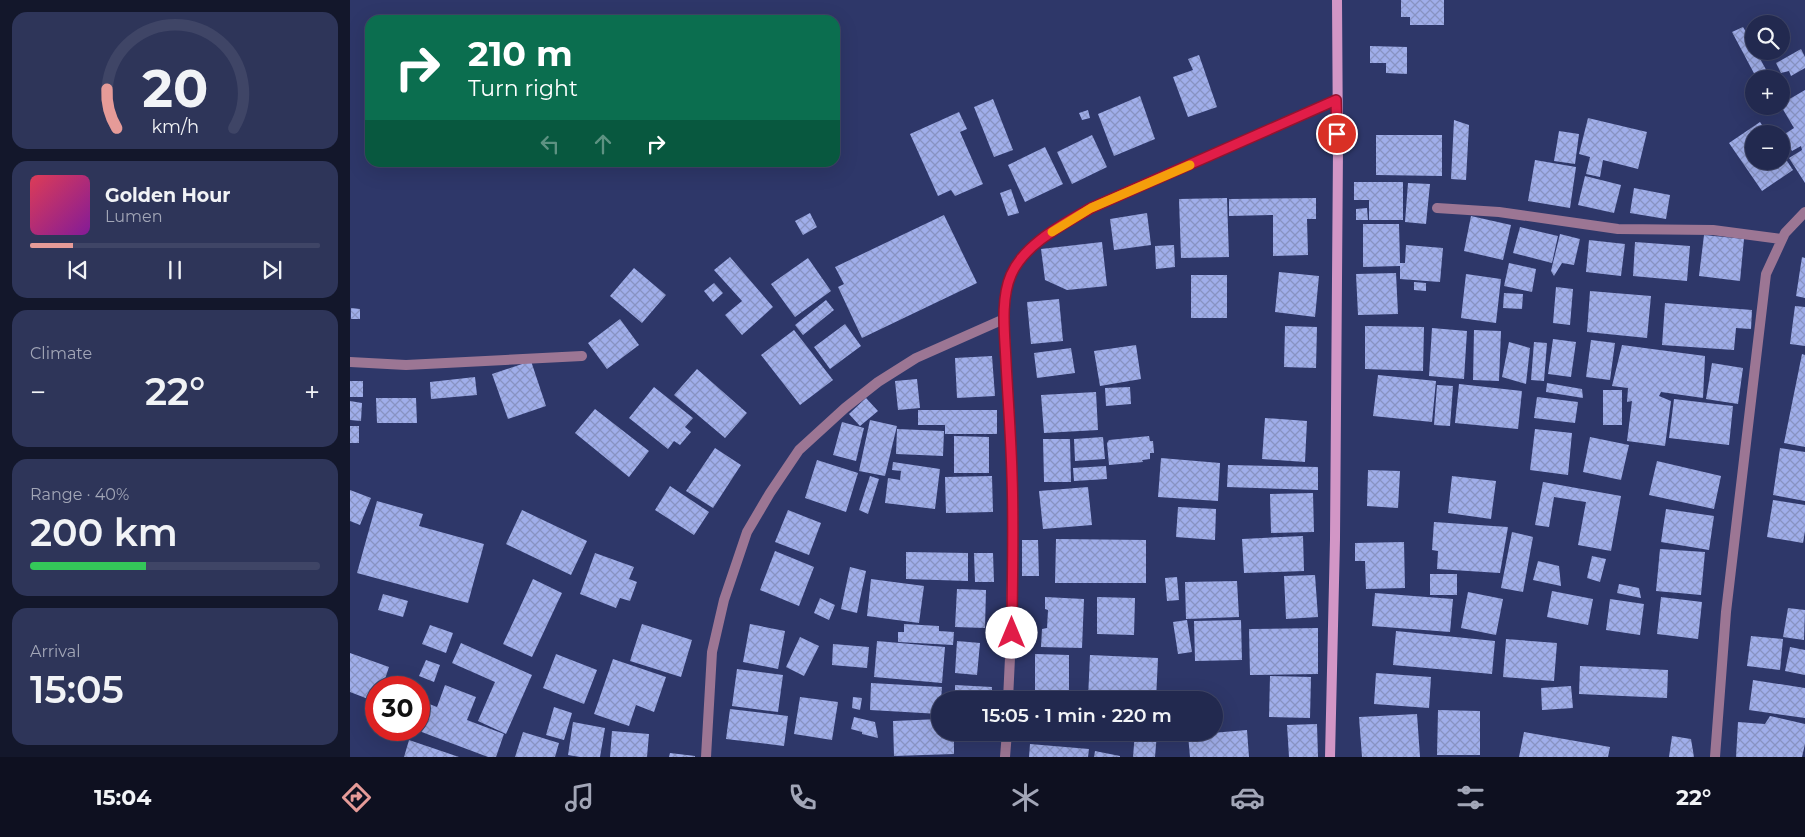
<!DOCTYPE html>
<meta charset="utf-8">
<style>
:root{--surface:#22294f;--page:#2e3559;--text:#f1f3f6;--muted:#a2a6b7;--line:#3f4566;--accent:#e69b98}
body{margin:0;font-family:Montserrat,sans-serif;background:var(--page);color:var(--text);height:100vh;display:flex;flex-direction:column;font-size:19px;white-space:nowrap}
*{box-sizing:border-box;margin:0}
p{font-size:16px;color:var(--muted)}
.icon{flex:none;width:28px;height:28px;fill:none;stroke:currentColor;stroke-width:2;stroke-linecap:round;stroke-linejoin:round}
.map{position:relative;flex:1;overflow:hidden}
.details{display:flex;flex-direction:column;gap:12px;padding:12px;background:#13172b;width:350px}
.details>*{flex:none}
.top-card{position:absolute;left:15px;top:15px;width:475px;height:152px;border-radius:15px;box-shadow:0 5px 20px #0002,0 0 0 1px var(--line);background:#0b6e4f;color:#fff;overflow:hidden}
.fabs{position:absolute;left:1395px;top:15px;display:grid;gap:10px}
.fabs a{display:grid;place-items:center;width:45px;height:45px;border-radius:50%;background:var(--surface);box-shadow:0 5px 20px #0002,0 0 0 1px var(--line);font-size:25px}
.speed{position:absolute;left:15px;top:676px;display:flex;gap:10px;font-size:25px;font-weight:700;text-align:center}
.speed>*{display:grid;place-content:center;width:65px;height:65px;border-radius:50%;background:var(--surface);box-shadow:0 5px 20px #0002,0 0 0 1px var(--line);line-height:1}
.speed .limit{border:8px solid #d22;background:#fff;color:#111}
.pin{position:absolute;display:grid;place-items:center;width:42px;height:42px;color:#fff;margin:-21px;border:2px solid #fff;border-radius:50%;box-shadow:0 1px 5px #0007}
.me{position:absolute;width:55px;margin:-28px;rotate:0deg;stroke-linejoin:round;filter:drop-shadow(0 0 4px #0008)}
.turn{display:flex;align-items:center;gap:18px;height:105px;padding:0 20px;font-size:22px}
.turn .icon{width:65px;height:65px;stroke-width:2.5}
.turn b{display:block;font-size:35px;line-height:42px}
.lanes{display:flex;align-items:center;height:48px;padding:0 20px;background:#0003;justify-content:center;gap:25px;direction:ltr}
.lanes .off{opacity:.35}
.big{font-size:38px;font-weight:600;line-height:1.1}
.details .tile{flex:1;display:flex;flex-direction:column;justify-content:center;gap:8px;min-width:0;padding:0 18px;border-radius:15px;background:var(--page)}
.details .dial{align-items:center;gap:0}
.dial svg{height:130px;overflow:visible;fill:none;stroke:var(--line);stroke-width:7;stroke-linecap:round;text-anchor:middle}
.dial text{fill:var(--text);stroke:none}
.song{display:flex;align-items:center;gap:15px}
.cover{width:60px;height:60px;border-radius:8px;background:linear-gradient(135deg,hsl(350 70% 55%),hsl(290 70% 35%))}
.played{height:5px;border-radius:2px;background:linear-gradient(90deg,var(--accent) 15%,var(--line) 15%)}
.keys{display:flex;justify-content:space-around;direction:ltr}
.heat{display:flex;justify-content:space-between;align-items:center;font-size:28px;direction:ltr}
.charge{height:8px;border-radius:4px;background:linear-gradient(90deg,#34c759 40%,var(--line) 0)}
.trip{position:absolute;left:581px;top:691px;width:292px;height:50px;border-radius:25px;background:var(--surface);box-shadow:0 5px 20px #0002,0 0 0 1px var(--line);font-weight:600;line-height:50px;text-align:center}
.menu{display:flex;height:80px;justify-content:space-around;align-items:center;background:#0e1020;color:var(--muted)}
.menu .icon{width:35px;height:35px}
.menu .selected{color:var(--accent)}
.menu b{font-size:22px;color:var(--text)}
main{display:flex;flex:1;min-height:0}
.map>svg:first-child{display:block}
.building{fill:url(#building-cross-hatch)}
.lines{fill:none;stroke-linecap:round;stroke-linejoin:round}
.street{stroke:#9c7694;stroke-width:10}
.secondary{stroke:#d296c6;stroke-width:10}
.route-casing{stroke:#92132f;stroke-width:12}
.route{stroke:#e11d48;stroke-width:9}
.slow{stroke:#f59e0b;stroke-width:9}
</style>
<main>
<section class="details">
<div class="tile dial"><svg viewBox="0 0 100 80">
<path d="M14 69A42 42 0 1 1 86 69"/>
<path d="M14 69A42 42 0 0 1 8 45" stroke="#e69b98"/>
<text x="50" y="56" font-size="32" font-weight="700">20</text>
<text x="50" y="72" font-size="11">km/h</text>
</svg></div>
<div class="tile">
<div class="song"><i class="cover"></i><div><b>Golden Hour</b><p>Lumen</p></div></div>
<div class="played"></div>
<div class="keys"><svg class="icon" aria-label="previous" viewBox="0 0 24 24"><path d="M18 5L8 12l10 7zM5 5v14"/></svg><svg class="icon" aria-label="pause" viewBox="0 0 24 24"><path d="M8 5v14M16 5v14"/></svg><svg class="icon" aria-label="next" viewBox="0 0 24 24"><path d="M6 5l10 7-10 7zM19 5v14"/></svg></div>
</div>
<div class="tile"><p>Climate</p>
<div class="heat"><a>−</a><b class="big">22°</b><a>+</a></div>
</div>
<div class="tile"><p>Range · 40%</p><b class="big">200 km</b><div class="charge"></div></div>
<div class="tile"><p>Arrival</p><b class="big">15:05</b></div>
</section>
<div class="map">
<svg width="1455" height="757" viewBox="0 0 1455 757">
<defs>
<pattern id="building-cross-hatch" width="8" height="8" patternUnits="userSpaceOnUse" patternTransform="scale(1.25)"><rect width="8" height="8" fill="#a0aeea"/><path d="M0 0l8 8M0 8l8-8" fill="none" stroke="#8893c2"/></pattern>
</defs>
<rect width="100%" height="100%" fill="#2e3769"/>
<!-- building -->
<path class="building" d="M1051,0H1094V25H1060V17H1051Z
M1393,27L1404,46V51H1406L1421,79H1407L1382,32Z
M1020,46L1057,47V74L1036,73V63H1020Z
M1451,49L1455,57V68L1441,76L1439,71L1431,73L1426,63Z
M849,55L867,107L838,117L823,77L843,70L838,59Z
M1455,90V183L1439,158L1452,150L1451,146L1442,151L1433,135L1444,128L1431,106V104Z
M790,96L805,139L764,156L748,114Z
M643,99L663,150L644,157L624,107Z
M738,110L740,118L732,120L729,113Z
M609,112L617,129L610,132L633,184L605,196L601,190L588,196L560,134Z
M1238,118L1297,132L1288,169L1253,160L1250,177L1236,174L1240,157L1229,154Z
M1104,120L1119,125L1116,180L1101,179Z
M1410,122L1418,134H1404V161H1431V152L1443,170L1412,191L1379,143Z
M1209,131L1229,134L1225,164L1204,161Z
M742,135L757,167L722,184L707,152Z
M1026,135H1092V176L1026,175Z
M695,147L713,184L675,202L658,165Z
M1185,160L1226,167L1220,208L1178,201Z
M1235,176L1271,185L1264,213L1228,205Z
M1004,182H1053V220H1019V200H1004Z
M1058,183L1080,184L1076,224L1055,222Z
M1284,188L1320,195L1316,219L1280,213Z
M661,189L669,213L658,216L650,193Z
M877,198L879,257L831,258L829,199Z
M966,198V219H957L958,255L923,256V215L879,216V199Z
M1017,208L1018,220H1006V209Z
M460,213L467,227L453,235L445,221Z
M797,213L801,245L764,250L760,219Z
M594,215L627,283L512,338L488,287L494,284L485,267Z
M1121,216L1161,225L1153,260L1114,251Z
M1013,224H1049L1050,263H1055L1056,245L1093,248L1090,282L1050,279V266L1013,267Z
M1170,227L1208,236L1202,263L1163,253Z
M1210,234L1230,239L1224,265L1212,263L1204,276L1201,271Z
M1354,235L1394,239L1390,281L1349,276Z
M1239,240L1275,244L1271,276L1236,272Z
M752,242L757,286L717,290L695,280L691,249Z
M1285,242L1340,246L1337,281L1283,276Z
M824,245L825,267L806,269L805,246Z
M380,257L423,307L392,335L375,315L392,301L364,270Z
M1452,257L1455,258V298L1446,296Z
M458,258L481,291L445,317L421,284Z
M1159,263L1186,269L1182,292L1154,286Z
M284,268L316,295L292,323L260,296Z
M929,272L969,276L965,317L925,312Z
M1046,273L1048,314L1008,315L1006,274Z
M1116,274L1151,279L1146,323L1111,318Z
M841,275H877V318H841Z
M1064,282L1076,283V291L1064,290Z
M364,283L373,293L363,302L354,291Z
M1206,287L1223,289L1220,325L1203,323Z
M1240,291L1301,296L1297,338L1237,332Z
M1154,293L1173,294L1172,309L1153,308Z
M709,299L713,341L681,344L677,302Z
M476,300L484,310L453,335L445,325Z
M1315,303L1402,310L1401,329L1386,328L1384,350L1312,345Z
M1445,306L1455,307V346L1440,344Z
M1,308L10,309V319H1Z
M270,319L289,345L257,369L238,343Z
M495,324L511,346L480,369L464,347Z
M935,326L967,327L966,368L934,367Z
M1015,326L1074,327L1073,371L1015,369Z
M1082,328L1117,331L1114,379L1079,376Z
M444,330L483,380L450,405L411,355Z
M1124,330L1151,331L1149,381L1123,380Z
M1203,339L1226,342L1221,377L1198,374Z
M1241,340L1265,343L1260,380L1236,377Z
M1159,342L1180,348L1176,384L1152,377Z
M1184,342L1197,343L1194,381L1181,380Z
M786,345L791,379L750,386L744,351Z
M1272,345L1355,356L1353,398L1311,392L1309,396L1321,401L1315,446L1277,441L1282,401L1277,402L1278,388L1262,386Z
M721,348L725,373L687,378L684,353Z
M1452,354L1455,355V447L1434,443Z
M642,356L645,396L607,398L605,358Z
M181,361L196,406L158,419L142,374Z
M1362,363L1393,368L1388,404L1356,399Z
M347,369L397,413L375,438L324,395Z
M1028,375L1086,381L1082,422L1023,416Z
M125,377L127,395L81,399L80,382Z
M567,379L570,408L548,410L545,381Z
M0,381H13V397H0Z
M1197,383L1232,389L1233,398L1196,392Z
M1109,384L1172,391L1168,429L1105,423Z
M1087,385L1103,386L1100,426L1084,425Z
M304,387L343,418L335,427L341,432L330,445L324,441L318,449L279,418Z
M780,387L781,404L756,406L755,388Z
M1253,390H1272V425H1253Z
M746,392L748,430L694,433L691,395Z
M1187,397L1228,402L1225,423L1184,418Z
M26,398H66L67,423H27Z
M516,398L528,411L510,426L499,414Z
M1324,399L1383,406L1379,445L1319,438Z
M0,401L12,403L11,421L0,420Z
M245,409L299,451L279,477L225,433Z
M568,410H647V434H595V425H568Z
M915,418L957,421L955,462L912,459Z
M520,420L547,426L535,476L509,471Z
M492,422L514,428L506,461L483,455Z
M0,426H9V443H0Z
M547,429L594,431L593,456L546,454Z
M1185,429L1222,433L1218,475L1180,470Z
M604,436L639,437V473H604Z
M799,436L800,441H803L804,453H800V459L792,460L793,462L759,465L757,443L759,440Z
M753,437L755,459L725,461L724,439Z
M1240,437L1279,445L1271,480L1233,472Z
M693,439H720L721,482H694Z
M365,448L391,465L363,508L336,491Z
M1430,448L1455,452V501L1423,495Z
M811,458L870,463L868,501L808,497Z
M467,460L508,473L496,512L455,498Z
M1307,461L1371,476L1364,509L1299,495Z
M543,462L590,469L585,509L535,503L538,478L550,480L551,471L542,470Z
M878,465L968,467V490L877,487Z
M756,466L757,479L724,481L723,468Z
M1018,470L1050,471L1048,508L1017,506Z
M520,476L529,479L518,514L509,510Z
M642,476L643,512L596,513L595,477Z
M1102,476L1146,481L1141,519L1098,513Z
M1193,482L1271,496L1261,551L1228,545L1236,502L1204,497L1199,527L1185,525Z
M320,486L359,512L344,535L305,510Z
M738,487L742,525L693,529L689,491Z
M0,490L21,498L10,525L0,521Z
M963,493L964,532L921,533L920,494Z
M1423,500L1455,505V531L1453,543L1417,537Z
M27,501L73,514L69,526L134,544L118,603L7,573Z
M828,507L866,509L865,540L826,537Z
M1316,509L1364,516L1359,550L1311,542Z
M172,510L237,541L221,575L156,544Z
M438,510L471,523L459,555L425,542Z
M1084,522L1158,527L1150,573L1087,569L1088,551L1082,550Z
M1162,532L1183,537L1173,592L1151,588Z
M953,536L954,571L894,573L892,539Z
M706,539L796,540V583H705Z
M672,540H688L689,576H672Z
M1054,542L1055,588L1016,589L1015,561H1005V543Z
M1310,549L1355,552L1351,595L1306,591Z
M425,551L464,567L449,606L410,590Z
M556,552L618,553V581L556,579Z
M245,553L284,567L279,579L287,582L280,601L270,598L266,608L230,594Z
M624,553H643L644,582H625Z
M1242,556L1256,559L1250,582L1237,578Z
M1188,561L1209,566L1211,586L1183,580Z
M500,567L516,571L507,613L491,609Z
M1080,574H1107V595H1080Z
M965,575L968,617L936,619L934,576Z
M827,577L829,600L817,601L815,578Z
M183,579L212,593L182,657L153,644Z
M521,579L574,586L569,623L517,616Z
M887,581L889,617L836,619L835,582Z
M1269,584L1289,588L1291,598L1267,593Z
M607,589L636,590L635,628L605,627Z
M1202,591L1243,599L1238,625L1197,617Z
M1118,592L1153,599L1146,635L1111,628Z
M1025,593L1103,599L1100,632L1022,626Z
M33,594L58,601L53,617L28,610Z
M695,597L734,599L732,648L691,647L692,629L697,628L698,610L695,609Z
M747,597L785,598L784,635L747,634Z
M1311,597L1352,602L1348,639L1307,634Z
M470,598L485,605L479,620L464,613Z
M1260,599L1294,604L1290,635L1256,630Z
M1438,608L1455,610L1454,640L1433,637Z
M837,620L842,652L828,654L823,622Z
M891,620L892,660L845,661L844,621Z
M292,624L342,640L331,677L280,661Z
M400,624L435,631L428,669L393,662Z
M554,624L589,626V631L604,632L603,645L548,642V632H554Z
M80,625L103,633L96,653L72,644Z
M968,628V674L900,675L899,629Z
M1046,631L1145,641L1142,674L1043,665Z
M1401,636L1433,639L1430,670L1397,666Z
M450,637L469,646L454,676L436,667Z
M1156,639L1207,643L1204,681L1153,677Z
M527,641L595,647L592,683L524,677Z
M607,641L630,643L627,675L605,673Z
M111,643L182,675L156,734L128,721L145,682L102,663Z
M483,644L519,647L517,668L482,665Z
M1440,647L1455,650V675L1435,671Z
M0,653L39,667L32,688H26V702L0,692Z
M206,654L247,670L234,704L193,688Z
M685,654L719,655V700L685,699Z
M740,655L808,658L806,700L738,698Z
M263,659L316,677L304,712L286,705L279,726L244,714Z
M76,660L90,665L84,682L69,676Z
M1230,666L1318,670L1317,698L1229,694Z
M387,669L433,675L428,712L382,706Z
M1026,673L1081,677L1079,708L1024,704Z
M920,676L961,677L960,718L919,717Z
M1403,680L1455,688V718L1399,710Z
M521,683L592,687L590,714L520,710Z
M95,685L126,697L117,720L154,734L146,757H138L69,731V700L87,707Z
M605,685L642,687V700H605Z
M1221,686L1223,708L1192,710L1191,688Z
M450,697L488,702L482,740L444,734Z
M503,697L512,698L510,710L502,708Z
M204,707L222,713L214,740L196,735Z
M380,709L438,716L434,746L376,739Z
M1088,710L1130,711V755H1087Z
M1067,714L1070,757H1012L1009,717Z
M1420,716L1455,724V744L1452,757H1386L1388,722L1415,724Z
M504,717L525,722L528,738L512,734V732L501,729Z
M590,719V732H604V754L544,756L543,721Z
M223,722L255,728L250,757H230L218,755Z
M967,724L968,757H939L937,725Z
M897,730L899,757H840L838,735Z
M262,731L299,734L297,757H260Z
M173,732L209,743L205,757H165Z
M686,732H739L738,741L686,737Z
M785,732L807,733L805,757H783Z
M1174,732L1260,747L1258,757H1169Z
M1322,736L1341,739L1344,757H1319Z
M59,740L109,757H54Z
M680,744L739,749L738,757H679Z
M745,751L770,756V757H744Z
M320,753L345,756V757H319Z"/>
<g class="lines">
<!-- street -->
<path class="street" d="M1087,208L1149,212L1268,229L1363,230L1431,239
M0,362L56,365L232,356
M658,700C662,627 663,553 662,480C662,439 658,399 656,358C655,333 651,299 661,275C675,243 713,225 741,208L986,100
M356,757L362,652L374,600L397,532L420,493L449,450L495,408L528,382L566,358L654,319
M655,757L657,732
M1365,757L1376,612L1416,274L1435,233L1455,212"/>
<!-- secondary -->
<path class="secondary" d="M980,757L985,539L988,149L987,0"/>
</g>
<g class="lines">
<defs>
<path id="route" d="M662,633C662,581 664,528 662,476C661,438 658,400 656,362C655,336 650,300 661,275C674,244 714,224 741,208L986,100L987,134"/>
</defs>
<!-- route casing -->
<use href="#route" class="route-casing"/>
<!-- route -->
<use href="#route" class="route"/>
<!-- slow -->
<path class="slow" d="M702,232L741,208L840,165"/>
</g>
</svg>
<div class="fabs">
<a><svg class="icon" aria-label="search" viewBox="0 0 24 24"><circle cx="10" cy="10" r="6"/><path d="M15 15l6 6"/></svg></a>
<a>+</a>
<a>−</a>
</div>
<div class="speed"><div class="limit">30</div></div>
<div class="pin" style="left:987px;top:134px;background:#d93025"><svg class="icon" aria-label="arrive" viewBox="0 0 24 24"><path d="M6 21V4h12l-3 4 3 4H6"/></svg></div>
<svg class="me" style="left:662px;top:633px" viewBox="-20 -20 40 40"><circle r="19" fill="#fff"/><path d="M0-13L10 11 0 6-10 11z" fill="#e11d48"/></svg>
<div class="trip">15:05 · 1 min · 220 m</div>
<div class="top-card">
<div class="turn"><svg class="icon" aria-label="right" viewBox="0 0 24 24"><path d="M7 20v-9h11M14 6l5 5-5 5"/></svg><div><b>210 m</b>Turn right</div></div>
<div class="lanes"><svg class="icon off" aria-label="left" viewBox="0 0 24 24"><path d="M17 20v-9H6M10 6l-5 5 5 5"/></svg><svg class="icon off" aria-label="ahead" viewBox="0 0 24 24"><path d="M12 20V5M6 11l6-6 6 6"/></svg><svg class="icon" aria-label="right" viewBox="0 0 24 24"><path d="M7 20v-9h11M14 6l5 5-5 5"/></svg></div>
</div>
</div>
</main>
<nav class="menu">
<b>15:04</b>
<svg class="icon selected" aria-label="directions" viewBox="0 0 24 24"><path d="M12 3l9 9-9 9-9-9zM9 14v-3h6M13 9l2 2-2 2"/></svg>
<svg class="icon" aria-label="music" viewBox="0 0 24 24"><path d="M9 18V5l10-2v13"/><circle cx="6" cy="18" r="3"/><circle cx="16" cy="16" r="3"/></svg>
<svg class="icon" aria-label="phone" viewBox="0 0 24 24"><path d="M5 4h4l2 5-3 2q2 4 5 5l2-3 5 2v4C11 20 4 13 5 4z"/></svg>
<svg class="icon" aria-label="climate" viewBox="0 0 24 24"><path d="M12 3v18M4 7l16 10M4 17L20 7"/></svg>
<svg class="icon" aria-label="car" viewBox="0 0 24 24"><path d="M5 17H2v-5l4-1 3-4h7l3 4 3 1v5h-3M9 17h6M6 11h13"/><circle cx="7" cy="17" r="2"/><circle cx="17" cy="17" r="2"/></svg>
<svg class="icon" aria-label="filters" viewBox="0 0 24 24"><path d="M4 7h16M4 17h16"/><circle cx="9" cy="7" r="2"/><circle cx="15" cy="17" r="2"/></svg>
<b>22°</b>
</nav>
